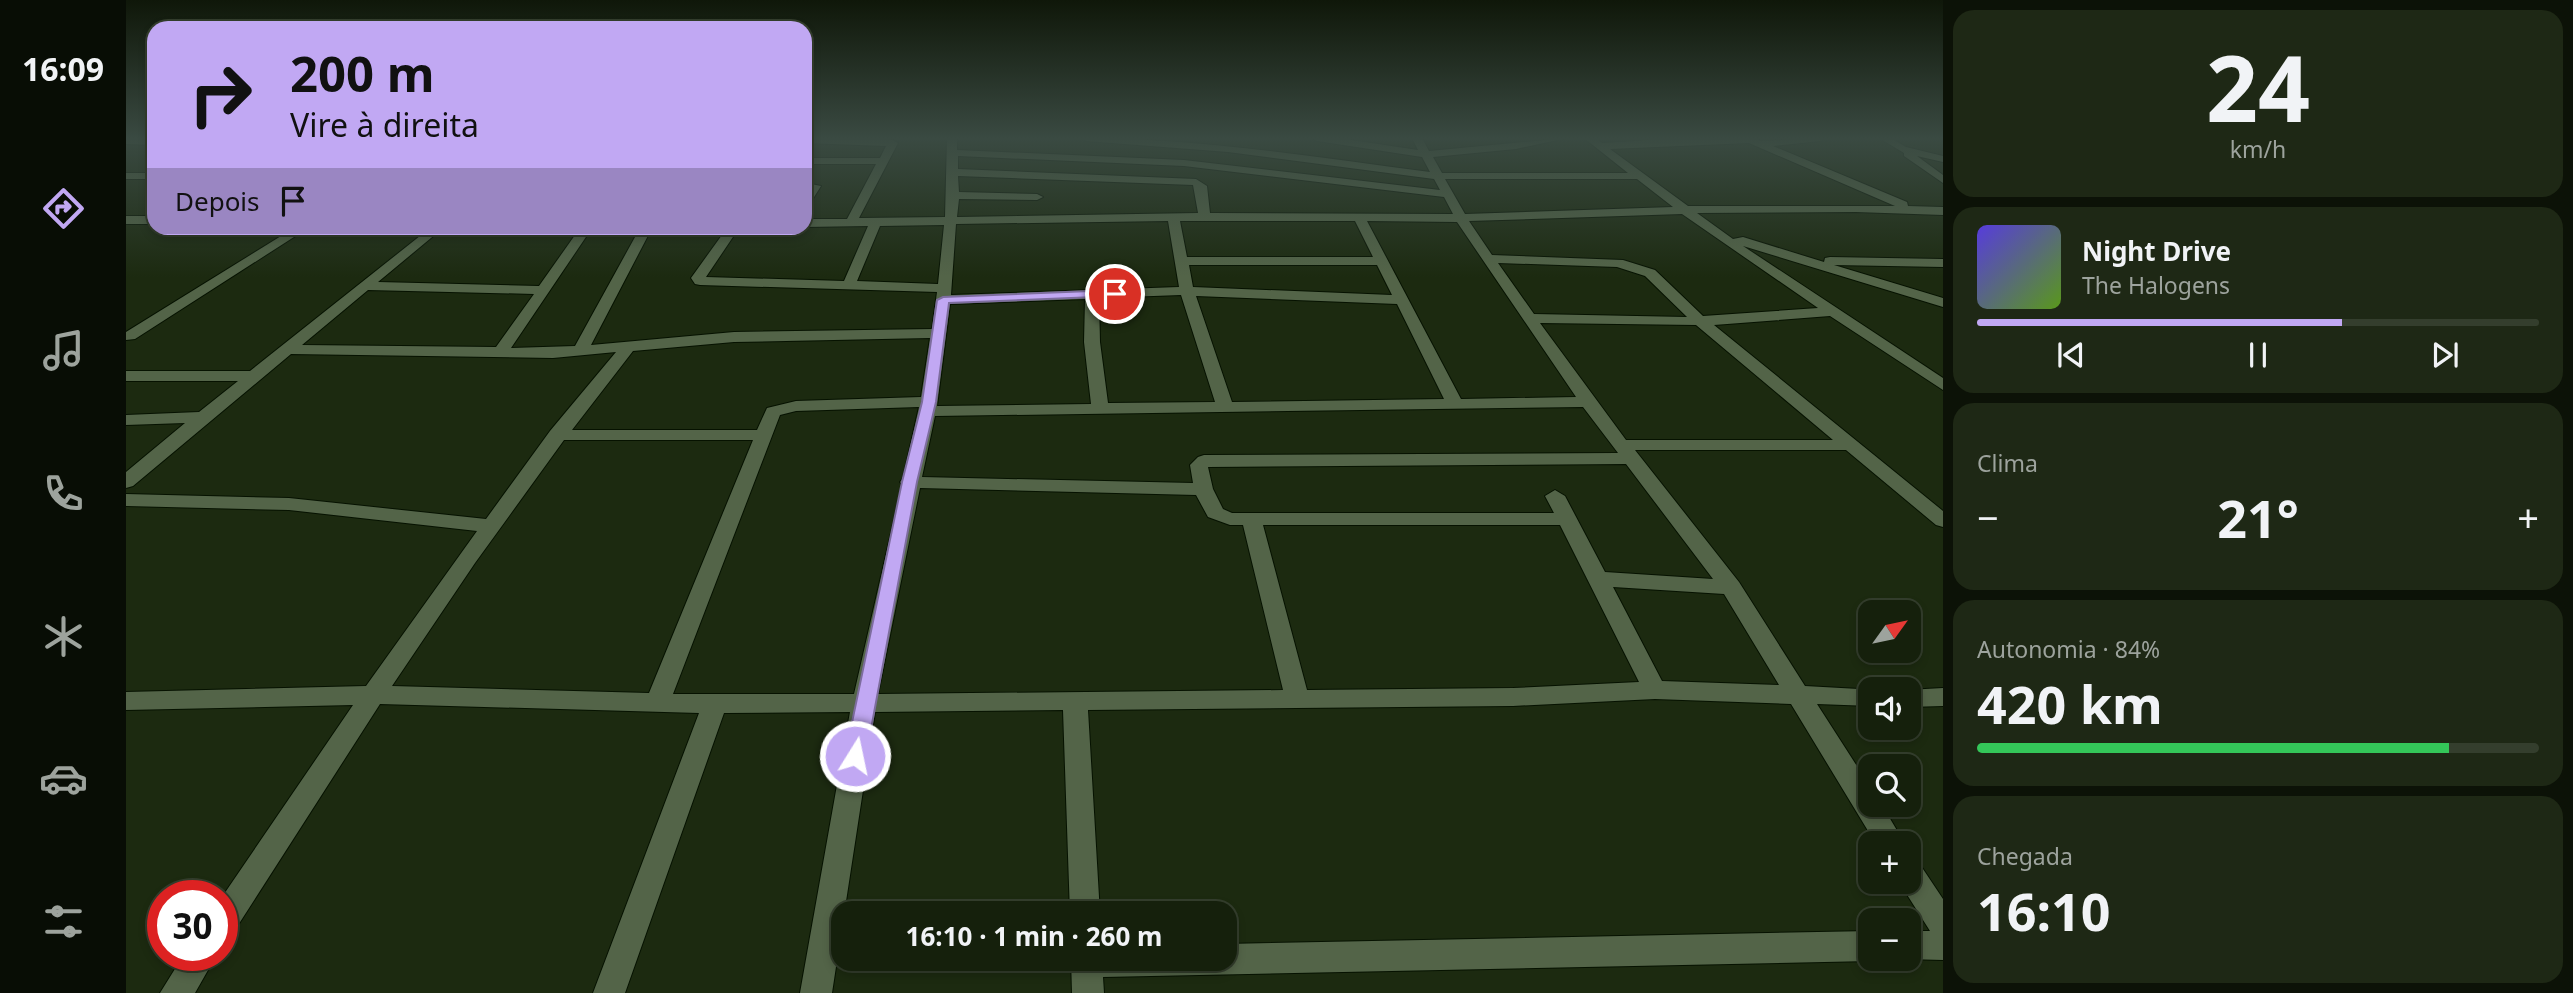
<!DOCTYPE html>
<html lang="pt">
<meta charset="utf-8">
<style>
:root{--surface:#15200c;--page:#1e2815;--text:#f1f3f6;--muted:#9da39d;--line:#343e2d;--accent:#c1a8f3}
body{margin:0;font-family:"Noto Sans",sans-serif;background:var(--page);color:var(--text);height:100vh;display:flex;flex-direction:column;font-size:26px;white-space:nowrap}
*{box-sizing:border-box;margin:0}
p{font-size:23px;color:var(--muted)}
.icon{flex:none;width:38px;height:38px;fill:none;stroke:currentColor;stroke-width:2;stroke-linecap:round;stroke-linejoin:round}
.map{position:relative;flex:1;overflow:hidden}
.details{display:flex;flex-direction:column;gap:10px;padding:10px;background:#0c1207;width:630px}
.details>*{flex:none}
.banner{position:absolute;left:21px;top:21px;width:665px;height:214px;border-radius:21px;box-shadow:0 4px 10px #0003,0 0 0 2px var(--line);background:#c1a8f3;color:#111;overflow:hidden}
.needle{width:46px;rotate:57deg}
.controls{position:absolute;left:1732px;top:600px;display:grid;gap:14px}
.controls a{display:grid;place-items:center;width:63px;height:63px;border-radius:14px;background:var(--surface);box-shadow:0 4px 10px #0003,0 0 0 2px var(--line);font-size:35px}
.speed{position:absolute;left:21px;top:880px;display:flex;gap:14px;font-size:35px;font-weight:700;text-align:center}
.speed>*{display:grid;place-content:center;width:91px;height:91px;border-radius:50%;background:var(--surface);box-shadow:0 4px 10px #0003,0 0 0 2px var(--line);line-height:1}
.speed .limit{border:10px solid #d22;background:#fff;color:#111}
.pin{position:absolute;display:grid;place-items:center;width:60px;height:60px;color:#fff;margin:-30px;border:4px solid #fff;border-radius:50%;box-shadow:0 2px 7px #0007}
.me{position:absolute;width:77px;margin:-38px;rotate:10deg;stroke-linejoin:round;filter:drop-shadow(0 0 5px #0008)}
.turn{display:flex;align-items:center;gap:24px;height:147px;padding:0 28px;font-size:32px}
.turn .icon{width:91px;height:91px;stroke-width:2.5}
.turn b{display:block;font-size:49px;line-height:60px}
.then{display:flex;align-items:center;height:66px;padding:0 28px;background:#0003;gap:14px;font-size:26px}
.big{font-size:52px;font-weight:700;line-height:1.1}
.details .card{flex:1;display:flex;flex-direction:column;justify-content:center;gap:10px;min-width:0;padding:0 24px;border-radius:21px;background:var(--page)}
.details .dial{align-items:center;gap:0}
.dial b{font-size:91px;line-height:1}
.song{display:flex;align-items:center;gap:21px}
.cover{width:84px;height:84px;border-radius:10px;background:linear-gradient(135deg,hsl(250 70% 55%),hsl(90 70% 35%))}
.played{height:7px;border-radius:4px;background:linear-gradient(90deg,var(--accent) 65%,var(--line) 65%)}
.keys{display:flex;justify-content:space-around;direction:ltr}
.heat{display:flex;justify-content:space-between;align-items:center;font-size:38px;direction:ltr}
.charge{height:10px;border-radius:5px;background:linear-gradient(90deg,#34c759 84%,var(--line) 0)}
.trip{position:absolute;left:705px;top:901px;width:406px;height:70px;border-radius:21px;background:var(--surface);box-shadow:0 4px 10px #0003,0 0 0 2px var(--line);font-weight:700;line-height:70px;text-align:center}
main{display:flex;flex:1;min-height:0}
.menu{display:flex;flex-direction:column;width:126px;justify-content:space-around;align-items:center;background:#080d05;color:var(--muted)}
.menu .icon{width:49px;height:49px}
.menu .selected{color:var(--accent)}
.menu b{font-size:32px;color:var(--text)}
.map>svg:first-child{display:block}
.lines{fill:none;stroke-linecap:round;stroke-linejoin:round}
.minor-casing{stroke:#061200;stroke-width:2}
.minor{fill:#536448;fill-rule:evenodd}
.route{fill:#c1a8f3;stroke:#7d6d9e;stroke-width:2}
</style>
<main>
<nav class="menu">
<b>16:09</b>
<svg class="icon selected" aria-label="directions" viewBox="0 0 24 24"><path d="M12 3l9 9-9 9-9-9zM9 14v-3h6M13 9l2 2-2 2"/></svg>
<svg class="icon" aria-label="music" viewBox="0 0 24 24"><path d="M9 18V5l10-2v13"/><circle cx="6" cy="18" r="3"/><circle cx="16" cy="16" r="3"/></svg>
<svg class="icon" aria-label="phone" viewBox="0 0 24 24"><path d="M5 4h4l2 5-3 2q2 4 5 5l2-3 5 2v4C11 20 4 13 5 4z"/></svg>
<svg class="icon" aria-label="climate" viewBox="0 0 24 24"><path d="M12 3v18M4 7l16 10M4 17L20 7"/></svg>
<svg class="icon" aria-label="car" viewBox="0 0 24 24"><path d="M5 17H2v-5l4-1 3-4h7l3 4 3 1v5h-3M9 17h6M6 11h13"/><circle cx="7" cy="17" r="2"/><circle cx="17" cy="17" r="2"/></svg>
<svg class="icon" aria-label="filters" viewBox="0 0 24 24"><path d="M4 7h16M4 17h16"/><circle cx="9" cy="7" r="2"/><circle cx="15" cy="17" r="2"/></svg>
</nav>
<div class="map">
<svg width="1817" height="993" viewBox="0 0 1817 993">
<rect width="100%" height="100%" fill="#1c2a10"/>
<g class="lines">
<defs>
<path id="minor" d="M0,138L28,139V145L0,144Z
M679,138L767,140L772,143L733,218L819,217L821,138H831V150L1058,160L1314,190L1308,179L1102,152L960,141L955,138C1072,138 1188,157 1304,172L1296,157L1191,141L1186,138H1212L1292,150L1286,138H1296L1303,151L1441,138L1390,149L1307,157L1316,173H1502L1458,138H1470L1476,143C1507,142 1613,131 1635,141L1699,138L1694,141L1647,146L1781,202L1782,206L1817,207V215L1730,212L1571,213L1607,239L1617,237L1698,262L1699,258L1704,257L1817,259V267L1708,265L1817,298V307L1617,246L1817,378V390L1704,316L1588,325L1817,511V527L1810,525L1720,450H1509L1613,582L1679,686L1751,690H1745V706L1691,704L1745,788V805H1756L1779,844H1750L1665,704L1529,699L1387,706L962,710L974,914H944L937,710L749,712L706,993H674L724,712L598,713L499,993H467L573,713L254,704L107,933L96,937V897L227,705L0,710V692L240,686L351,531L163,510L0,506V494L163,498L360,519L424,431L490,352L427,358L165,354L7,486L0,488V472L59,423L0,425V415L73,412L112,381H0V371H124L304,228H317L252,282L413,286L454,228H466L385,348L449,346L514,228H526L465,345L608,332L806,329L811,292L574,285L569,284L565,278L601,228H613L580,277L718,281L742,226L679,227V219H721L750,164H679V158H754L760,146L679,143ZM1623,143L1769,206H1562L1484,149ZM832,156L1058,166L1318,197L1327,214L1084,213L1081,186L1070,179L832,169ZM832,176L1067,185L1072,213L831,217L833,199L911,200L917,197L911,194L833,192ZM1319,179H1511L1547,207L1339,214ZM1556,214L1692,308L1577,316L1529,270L1497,260L1366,255L1343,221ZM1042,221L1053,287L825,295L830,224ZM1054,221H1229L1247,257H1061ZM1241,221L1331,222L1450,397L1335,399ZM818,225L812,284L731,281L754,226ZM1372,263L1491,267L1519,276L1561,317L1408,314ZM1063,265H1251L1266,295L1067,287ZM242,290L408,294L370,347L176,345ZM1055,295L1089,402L982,403L974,342L973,298ZM1070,296L1271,304L1318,399L1106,402ZM959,299L958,342L965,404L811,406L824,304ZM1414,323L1570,325L1707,440H1500ZM804,338L795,397L670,401L641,408L631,430H446L507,351L608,342ZM793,407L777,478L774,482L776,485L728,694H547L654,415L670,411ZM1457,407L1492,453L1078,455L1072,457L1064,465L1067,483L796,477L809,416ZM438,440H627L523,693L266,686L349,563ZM1500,464L1587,579L1479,572L1439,496L1429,490L1419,496L1428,513H1106L1097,509L1087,489L1082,467ZM794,488L1070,495L1082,517L1104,525H1117L1157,690L752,694ZM1137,525H1434L1513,682L1387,688L1181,690ZM1487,587L1598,594L1653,685L1536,681Z
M1753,138H1765L1780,147L1817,156V162L1791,156L1817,175V183L1778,156V153Z
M0,173H28V179H0Z
M685,184L695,186L683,205L679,206V193Z
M0,216H28V224H0Z
M168,228H182L9,339L0,340V332Z
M1817,688V706L1783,707V690H1781Z
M1783,859L1793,863L1817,899V960L1779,959H1783V931H1804L1773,882H1783Z
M1745,931V959H1749L1745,961L977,977L978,993H946L945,959H1099V944Z
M57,956H90L69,993H34Z"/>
</defs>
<!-- minor casing -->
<use href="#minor" class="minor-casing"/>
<!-- minor -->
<use href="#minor" class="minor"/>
</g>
<!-- sky -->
<linearGradient id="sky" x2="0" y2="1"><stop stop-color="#0f1709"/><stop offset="0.5" stop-color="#3a4a42"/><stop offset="1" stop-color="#3a4a42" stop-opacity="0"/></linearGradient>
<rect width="1817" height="277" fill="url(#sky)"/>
<!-- route -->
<path class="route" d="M989,290L995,294L994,296L823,303L810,402L791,482L740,756L737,762L729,764L722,762L719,756L776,482L796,402L811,300L817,297Z"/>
</svg>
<div class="controls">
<a><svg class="needle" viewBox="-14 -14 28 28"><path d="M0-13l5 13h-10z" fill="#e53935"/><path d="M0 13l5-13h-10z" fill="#9da39d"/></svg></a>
<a><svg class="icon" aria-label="sound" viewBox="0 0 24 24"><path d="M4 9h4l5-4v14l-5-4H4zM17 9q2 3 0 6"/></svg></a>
<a><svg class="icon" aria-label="search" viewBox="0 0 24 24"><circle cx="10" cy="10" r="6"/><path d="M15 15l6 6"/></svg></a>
<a>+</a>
<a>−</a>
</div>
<div class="speed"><div class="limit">30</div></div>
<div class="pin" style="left:989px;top:294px;background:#d93025"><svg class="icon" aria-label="arrive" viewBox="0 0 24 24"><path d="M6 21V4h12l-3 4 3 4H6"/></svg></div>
<svg class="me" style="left:729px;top:756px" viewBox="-20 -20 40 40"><circle r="17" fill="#c1a8f3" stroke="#fff" stroke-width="3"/><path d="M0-11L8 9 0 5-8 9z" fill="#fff"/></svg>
<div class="trip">16:10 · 1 min · 260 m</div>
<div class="banner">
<div class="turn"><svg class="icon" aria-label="right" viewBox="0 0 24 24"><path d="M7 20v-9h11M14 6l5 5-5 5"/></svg><div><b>200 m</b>Vire à direita</div></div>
<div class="then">Depois<svg class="icon" aria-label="arrive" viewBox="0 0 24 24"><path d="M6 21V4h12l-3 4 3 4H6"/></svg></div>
</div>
</div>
<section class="details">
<div class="card dial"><b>24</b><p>km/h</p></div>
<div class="card">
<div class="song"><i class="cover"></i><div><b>Night Drive</b><p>The Halogens</p></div></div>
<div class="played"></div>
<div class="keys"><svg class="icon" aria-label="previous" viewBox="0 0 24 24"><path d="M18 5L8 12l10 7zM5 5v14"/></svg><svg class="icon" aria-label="pause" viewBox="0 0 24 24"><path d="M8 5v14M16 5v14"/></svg><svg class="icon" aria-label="next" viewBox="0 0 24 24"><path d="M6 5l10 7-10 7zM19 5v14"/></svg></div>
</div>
<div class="card"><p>Clima</p>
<div class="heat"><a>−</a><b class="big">21°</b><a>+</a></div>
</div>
<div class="card"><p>Autonomia · 84%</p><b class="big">420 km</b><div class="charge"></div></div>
<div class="card"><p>Chegada</p><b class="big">16:10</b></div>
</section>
</main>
